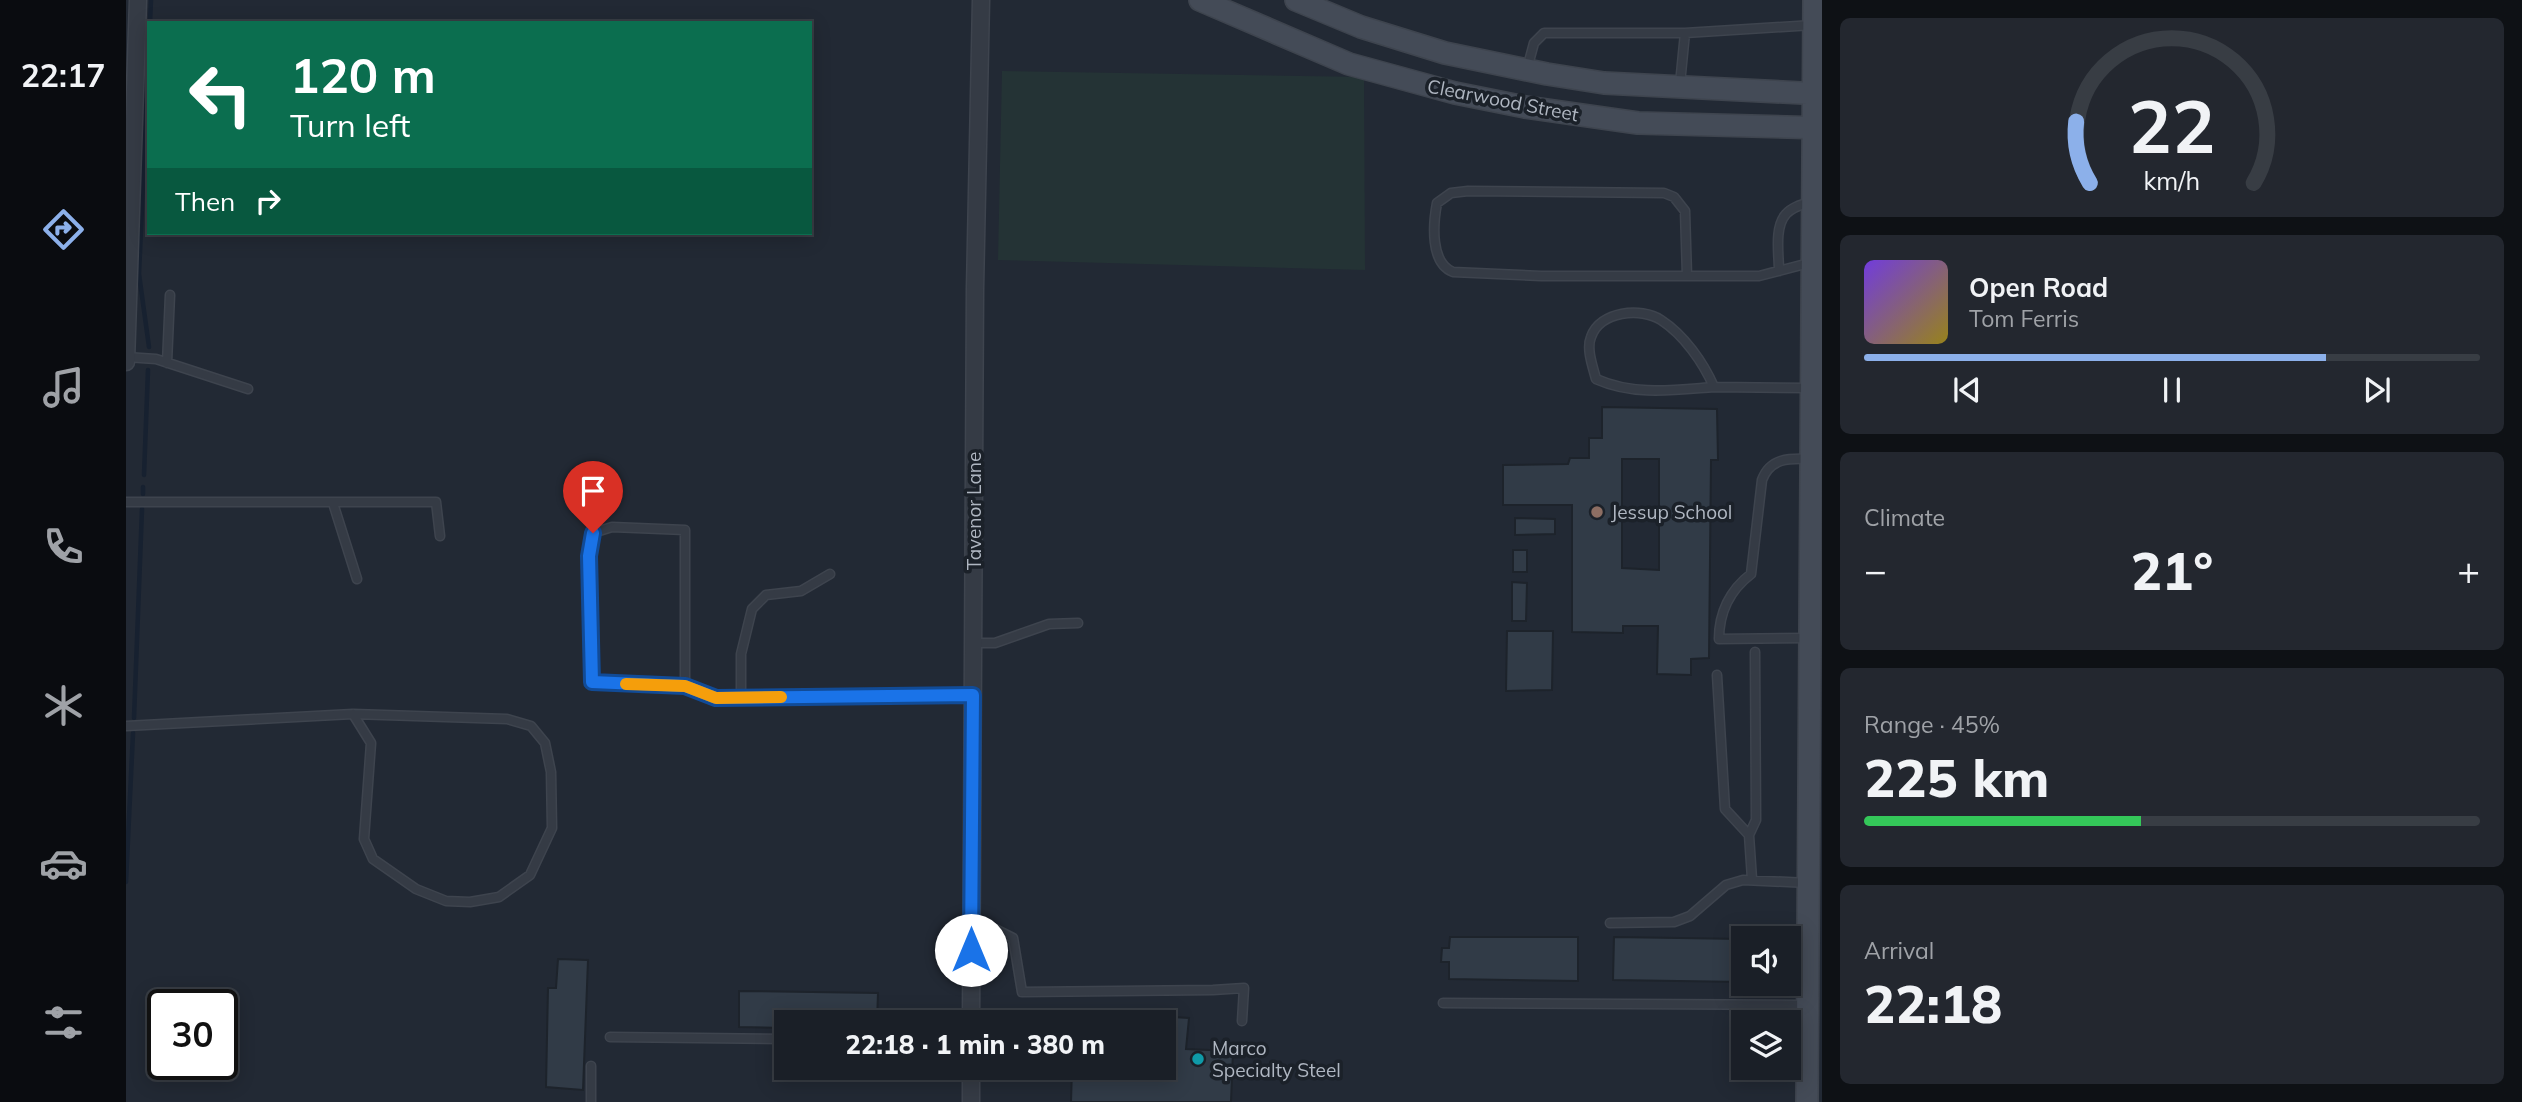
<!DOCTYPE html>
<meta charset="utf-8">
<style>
:root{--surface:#1a1f27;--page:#23272f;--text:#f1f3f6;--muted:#9fa2a7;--line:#383d44;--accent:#8cb0ea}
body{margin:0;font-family:Mulish,sans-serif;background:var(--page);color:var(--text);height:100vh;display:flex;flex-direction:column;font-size:26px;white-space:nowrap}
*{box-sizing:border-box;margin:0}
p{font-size:23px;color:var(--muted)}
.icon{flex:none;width:38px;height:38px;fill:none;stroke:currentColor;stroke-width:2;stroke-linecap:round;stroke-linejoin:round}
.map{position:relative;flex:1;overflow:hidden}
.panel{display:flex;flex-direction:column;gap:18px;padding:18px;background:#0e1115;width:700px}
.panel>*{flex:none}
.banner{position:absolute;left:21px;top:21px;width:665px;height:214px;border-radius:0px;box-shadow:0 4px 18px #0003,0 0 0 2px var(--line);background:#0b6e4f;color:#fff;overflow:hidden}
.buttons{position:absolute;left:1605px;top:926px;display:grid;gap:14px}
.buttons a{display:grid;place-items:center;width:70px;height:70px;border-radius:0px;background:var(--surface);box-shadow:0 4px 18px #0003,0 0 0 2px var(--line);font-size:35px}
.speed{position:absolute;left:21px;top:989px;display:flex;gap:14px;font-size:35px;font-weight:700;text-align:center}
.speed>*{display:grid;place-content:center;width:91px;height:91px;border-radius:50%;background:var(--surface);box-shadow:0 4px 18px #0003,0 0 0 2px var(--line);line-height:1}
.speed .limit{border:4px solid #111;border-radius:10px;background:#fff;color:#111}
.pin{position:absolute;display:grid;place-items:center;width:60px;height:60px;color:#fff;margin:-72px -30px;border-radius:50% 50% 50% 0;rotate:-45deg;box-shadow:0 0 7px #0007}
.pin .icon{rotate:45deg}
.me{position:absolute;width:77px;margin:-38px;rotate:0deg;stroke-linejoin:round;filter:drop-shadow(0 0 5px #0008)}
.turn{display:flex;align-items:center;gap:24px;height:147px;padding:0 28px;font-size:32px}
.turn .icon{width:91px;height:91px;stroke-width:2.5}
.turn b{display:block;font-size:49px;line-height:60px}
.then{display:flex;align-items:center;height:66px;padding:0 28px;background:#0003;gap:14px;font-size:26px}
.big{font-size:52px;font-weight:800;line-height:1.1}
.panel .tile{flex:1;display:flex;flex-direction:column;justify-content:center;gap:10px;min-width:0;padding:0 24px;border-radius:10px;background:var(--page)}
.panel .dial{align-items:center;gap:0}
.dial svg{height:182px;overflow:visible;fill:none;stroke:var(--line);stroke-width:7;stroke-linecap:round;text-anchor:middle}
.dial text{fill:var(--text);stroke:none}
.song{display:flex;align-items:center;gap:21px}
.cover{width:84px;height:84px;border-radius:10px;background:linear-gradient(135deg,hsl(260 70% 55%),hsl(50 70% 35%))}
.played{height:7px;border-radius:4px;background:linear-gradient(90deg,var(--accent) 75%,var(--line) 75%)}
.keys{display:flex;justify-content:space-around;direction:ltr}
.heat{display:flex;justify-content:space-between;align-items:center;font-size:38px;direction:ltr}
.charge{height:10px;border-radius:5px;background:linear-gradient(90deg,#34c759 45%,var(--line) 0)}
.trip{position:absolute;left:648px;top:1010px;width:402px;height:70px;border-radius:0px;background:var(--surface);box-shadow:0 4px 18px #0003,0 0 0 2px var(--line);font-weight:800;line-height:70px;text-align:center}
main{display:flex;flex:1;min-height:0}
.menu{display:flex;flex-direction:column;width:126px;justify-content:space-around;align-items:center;background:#0a0c10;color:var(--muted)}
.menu .icon{width:49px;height:49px}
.menu .on{color:var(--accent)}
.menu b{font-size:32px;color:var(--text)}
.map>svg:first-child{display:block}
.green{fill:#243335}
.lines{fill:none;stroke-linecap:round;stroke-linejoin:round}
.stream{stroke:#172130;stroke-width:4.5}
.building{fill:#313b47;stroke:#1d232b;stroke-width:2;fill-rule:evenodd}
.service-casing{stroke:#3e444e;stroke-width:11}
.minor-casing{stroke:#3e444e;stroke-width:19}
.secondary-casing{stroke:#3e444e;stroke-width:24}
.service{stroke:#353b45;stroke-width:8}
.minor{stroke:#353b45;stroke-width:16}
.secondary{stroke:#444b57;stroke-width:21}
.route-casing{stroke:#114b97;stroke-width:18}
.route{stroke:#1a73e8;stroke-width:12}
.slow{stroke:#f59e0b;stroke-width:12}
.education-dot{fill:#8d6e63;stroke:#1b2129;stroke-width:2.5}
.culture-dot{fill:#0f9aa8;stroke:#1b2129;stroke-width:2.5}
.labels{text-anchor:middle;stroke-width:7;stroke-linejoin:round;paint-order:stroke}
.street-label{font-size:19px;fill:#afb6c1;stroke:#1b2129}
.poi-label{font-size:19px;fill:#afb6c1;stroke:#1b2129;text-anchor:start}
</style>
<main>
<nav class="menu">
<b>22:17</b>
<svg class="icon on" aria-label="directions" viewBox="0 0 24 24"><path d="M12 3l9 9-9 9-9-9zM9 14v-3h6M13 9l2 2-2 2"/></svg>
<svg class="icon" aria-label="music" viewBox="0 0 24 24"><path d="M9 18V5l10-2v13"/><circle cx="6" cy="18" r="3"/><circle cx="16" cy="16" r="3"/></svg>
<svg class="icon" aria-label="phone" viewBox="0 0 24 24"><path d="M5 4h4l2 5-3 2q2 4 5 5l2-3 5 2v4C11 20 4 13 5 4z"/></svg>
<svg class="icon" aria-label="climate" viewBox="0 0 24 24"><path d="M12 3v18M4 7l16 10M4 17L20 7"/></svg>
<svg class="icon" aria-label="car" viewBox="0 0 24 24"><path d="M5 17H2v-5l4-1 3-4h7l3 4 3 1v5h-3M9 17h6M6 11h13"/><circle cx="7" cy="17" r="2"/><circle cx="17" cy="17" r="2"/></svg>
<svg class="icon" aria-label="filters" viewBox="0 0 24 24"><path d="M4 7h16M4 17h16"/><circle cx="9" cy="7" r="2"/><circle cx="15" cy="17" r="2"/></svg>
</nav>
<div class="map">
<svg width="1696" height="1102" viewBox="0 0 1696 1102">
<rect width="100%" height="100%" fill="#222934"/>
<!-- green -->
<path class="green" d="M876,71L1238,77L1239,270L872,260Z"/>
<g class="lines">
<!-- stream -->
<path class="stream" d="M24,23L25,0
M23,347L13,274L23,49
M18,475L22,370
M17,494V487
M8,718L16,509
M0,882L7,733"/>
</g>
<!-- building -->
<path class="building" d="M1476,407L1591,409L1592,460H1585L1583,658L1565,659V675L1531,674L1532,626H1497V633L1446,632V505H1377V465L1442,464L1444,458H1463V438H1476ZM1496,459H1533V570L1496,568Z
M1389,518L1429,519V534L1389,535Z
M1387,550H1401V572H1387Z
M1386,582L1401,583L1400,621H1386Z
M1381,631H1427L1426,690L1380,691Z
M1324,937H1452V981L1323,979V962H1315L1316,948H1323Z
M1488,937L1617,939V982L1487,980Z
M432,959L462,960L457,1090L420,1087L422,988H430Z
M613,991L752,993L751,1022H660V1028L613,1027Z
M981,1013L1063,1018L1060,1049L1107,1051L1105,1102H945L946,1068H1038V1022H981Z"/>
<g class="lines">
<defs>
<path id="service" d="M1401,69L1408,43L1418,33H1559L1687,25
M1554,84L1559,33
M1653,271C1653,255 1648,227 1660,214C1666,207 1677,204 1686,201
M1561,276L1559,211L1548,197L1538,193L1342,191L1325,193L1311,203C1307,224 1304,263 1327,272L1415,276H1633L1683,263
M0,357L30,359L122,389
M41,363L44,295
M1588,387C1548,390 1508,396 1470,379C1467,367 1460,349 1465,337C1474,311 1515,307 1535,320C1558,335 1577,362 1588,387L1684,388
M0,502H310L314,536
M207,503L231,579
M1683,638L1593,639C1593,613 1604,590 1625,574L1636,480C1644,458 1663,458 1684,459
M847,643H869L923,624L952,623
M1591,675L1599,809L1623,835L1626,879
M559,686V530L486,527L467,533L463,556L466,682L559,686L590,698L847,695
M615,698V654L626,609L640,595L675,591L704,574
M0,726L227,714L381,719L405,726L419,743L425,772L426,828L404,875L373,897L344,902L320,901L290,889L247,859L238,839L245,743L227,714
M1623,835L1630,820L1629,652
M1484,923L1548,922L1564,916L1600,885L1617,880L1682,883
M846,926L867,928L887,938L896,992L1087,990L1118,988L1116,1021
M1317,1003L1681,1005
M484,1037L660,1039
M465,1066V1102"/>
<path id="minor" d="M0,362L12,0
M845,1022L849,289L855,0
M845,1102V1068"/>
<path id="secondary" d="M1074,0L1223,64L1329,93L1399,107L1512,123L1696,128
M1170,0L1235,27L1319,53L1421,74L1478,83L1696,94
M1681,1102L1688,0"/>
</defs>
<!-- service casing -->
<use href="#service" class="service-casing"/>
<!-- minor casing -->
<use href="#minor" class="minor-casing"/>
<!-- secondary casing -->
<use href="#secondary" class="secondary-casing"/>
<!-- service -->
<use href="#service" class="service"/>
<!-- minor -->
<use href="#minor" class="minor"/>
<!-- secondary -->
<use href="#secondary" class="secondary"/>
</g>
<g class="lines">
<defs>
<path id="route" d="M467,533L463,556L466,682L559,686L590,698L847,695L845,950"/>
</defs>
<!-- route casing -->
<use href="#route" class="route-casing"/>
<!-- route -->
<use href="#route" class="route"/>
<!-- slow -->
<path class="slow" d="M500,684L559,686L590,698L655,697"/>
</g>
<!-- markers -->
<circle class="education-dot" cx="1471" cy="512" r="7"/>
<circle class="culture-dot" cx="1072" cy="1059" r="7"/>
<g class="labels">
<!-- street labels -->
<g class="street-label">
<text transform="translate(1377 100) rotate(11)" y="7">Clearwood Street</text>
<text transform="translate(848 511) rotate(-90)" y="7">Tavenor Lane</text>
</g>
<!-- poi labels -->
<g class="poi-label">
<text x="1485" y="519">Jessup School</text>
<text x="1086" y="1055">Marco<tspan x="1086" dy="22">Specialty Steel</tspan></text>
</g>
</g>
</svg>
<div class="buttons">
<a><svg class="icon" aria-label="sound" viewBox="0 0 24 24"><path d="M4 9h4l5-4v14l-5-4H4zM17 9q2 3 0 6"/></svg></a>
<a><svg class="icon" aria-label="layers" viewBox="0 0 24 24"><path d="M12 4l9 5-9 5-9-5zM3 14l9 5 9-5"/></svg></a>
</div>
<div class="speed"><div class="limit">30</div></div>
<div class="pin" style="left:467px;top:533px;background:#d93025"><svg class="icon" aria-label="arrive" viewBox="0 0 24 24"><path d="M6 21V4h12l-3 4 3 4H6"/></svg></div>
<svg class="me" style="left:845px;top:950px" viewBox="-20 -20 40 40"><circle r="19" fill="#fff"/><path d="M0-13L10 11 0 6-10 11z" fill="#1a73e8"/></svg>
<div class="trip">22:18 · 1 min · 380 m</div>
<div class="banner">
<div class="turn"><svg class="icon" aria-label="left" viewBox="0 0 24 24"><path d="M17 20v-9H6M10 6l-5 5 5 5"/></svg><div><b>120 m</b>Turn left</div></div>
<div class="then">Then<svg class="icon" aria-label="right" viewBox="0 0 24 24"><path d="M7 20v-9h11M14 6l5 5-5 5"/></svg></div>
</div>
</div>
<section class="panel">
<div class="tile dial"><svg viewBox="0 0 100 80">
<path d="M14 69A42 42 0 1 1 86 69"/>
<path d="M14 69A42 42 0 0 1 8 42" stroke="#8cb0ea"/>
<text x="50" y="56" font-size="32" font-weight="700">22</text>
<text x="50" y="72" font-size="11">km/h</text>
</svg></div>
<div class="tile">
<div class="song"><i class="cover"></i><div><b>Open Road</b><p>Tom Ferris</p></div></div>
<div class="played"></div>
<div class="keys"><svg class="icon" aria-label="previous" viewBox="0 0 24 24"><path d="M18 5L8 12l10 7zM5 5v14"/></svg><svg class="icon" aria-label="pause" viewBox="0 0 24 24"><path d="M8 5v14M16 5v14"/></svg><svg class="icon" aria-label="next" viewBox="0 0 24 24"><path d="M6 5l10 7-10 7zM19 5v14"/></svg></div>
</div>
<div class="tile"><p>Climate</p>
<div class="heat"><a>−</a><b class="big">21°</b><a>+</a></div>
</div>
<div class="tile"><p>Range · 45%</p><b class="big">225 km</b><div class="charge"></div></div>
<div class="tile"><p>Arrival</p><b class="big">22:18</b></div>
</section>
</main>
